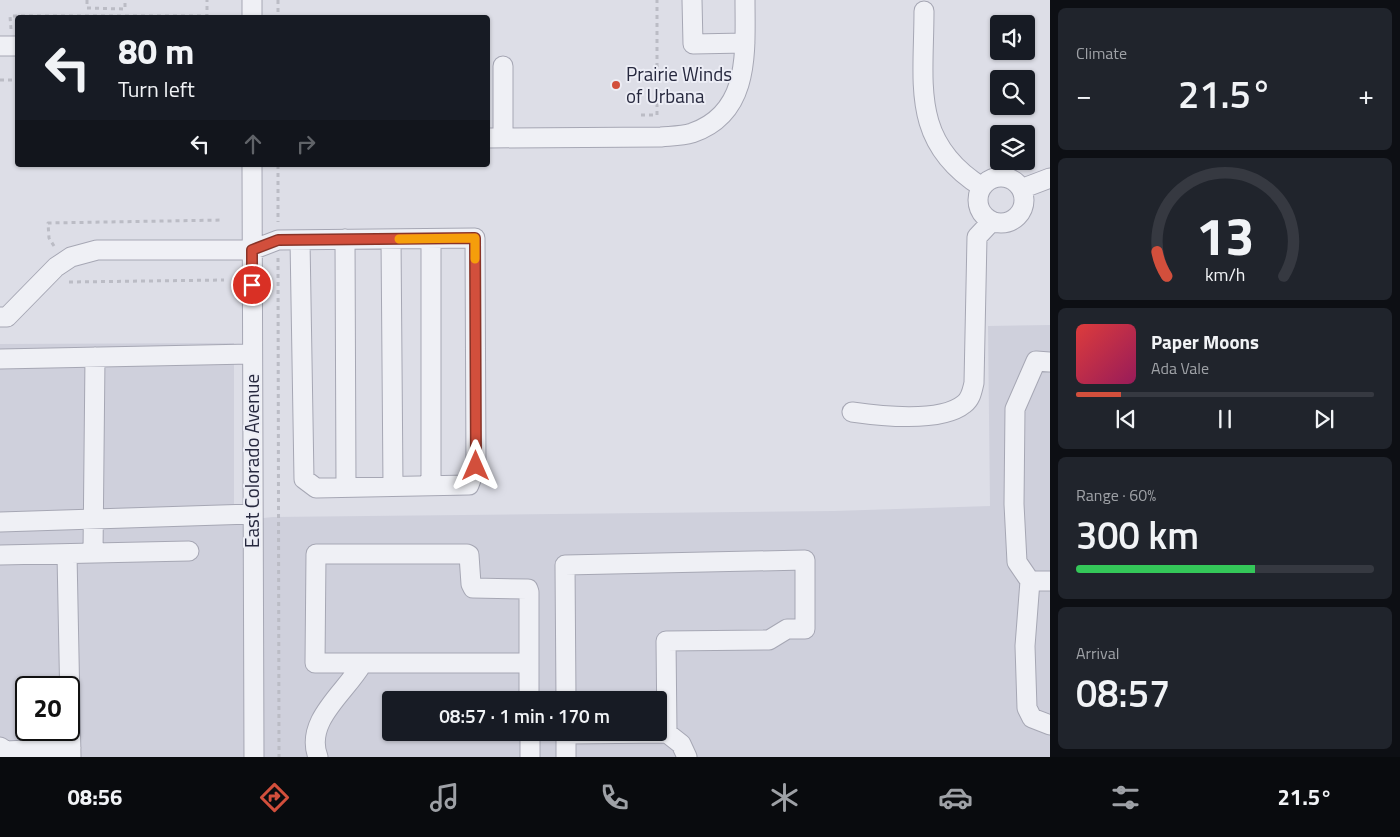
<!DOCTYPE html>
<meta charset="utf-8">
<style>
:root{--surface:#171b24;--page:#20242c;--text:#f1f3f6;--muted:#9ea1a6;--line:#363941;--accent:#d24f3c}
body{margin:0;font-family:"Titillium Web",sans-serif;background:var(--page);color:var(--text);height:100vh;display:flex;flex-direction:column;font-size:19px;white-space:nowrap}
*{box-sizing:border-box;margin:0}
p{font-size:16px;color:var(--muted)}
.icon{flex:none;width:28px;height:28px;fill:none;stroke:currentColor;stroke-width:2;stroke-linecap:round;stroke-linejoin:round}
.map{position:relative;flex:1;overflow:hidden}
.side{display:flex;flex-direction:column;gap:8px;padding:8px;background:#0d0f14;width:350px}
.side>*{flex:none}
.top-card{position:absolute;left:15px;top:15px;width:475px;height:152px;border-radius:5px;box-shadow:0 1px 4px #0004;background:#171b24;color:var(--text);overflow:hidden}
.fabs{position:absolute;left:990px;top:15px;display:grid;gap:10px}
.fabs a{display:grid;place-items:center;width:45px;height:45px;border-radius:5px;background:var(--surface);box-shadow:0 1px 4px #0004;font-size:25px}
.speed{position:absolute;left:15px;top:676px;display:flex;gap:10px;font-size:25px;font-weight:700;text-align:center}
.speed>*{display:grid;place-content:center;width:65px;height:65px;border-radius:50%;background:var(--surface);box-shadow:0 1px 4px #0004;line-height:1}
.speed .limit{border:2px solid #111;border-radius:8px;background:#fff;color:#111}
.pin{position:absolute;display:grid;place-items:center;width:42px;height:42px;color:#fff;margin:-21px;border:2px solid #fff;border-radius:50%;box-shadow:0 1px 5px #0007}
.me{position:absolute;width:55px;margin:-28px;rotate:0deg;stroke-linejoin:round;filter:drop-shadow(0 0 4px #0008)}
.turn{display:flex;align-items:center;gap:18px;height:105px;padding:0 20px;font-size:22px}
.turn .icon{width:65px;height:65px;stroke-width:2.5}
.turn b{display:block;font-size:35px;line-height:42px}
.lanes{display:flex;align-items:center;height:48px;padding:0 20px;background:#0003;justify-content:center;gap:25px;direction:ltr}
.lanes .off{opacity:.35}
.big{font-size:38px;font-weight:600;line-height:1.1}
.side .widget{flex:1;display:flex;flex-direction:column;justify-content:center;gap:8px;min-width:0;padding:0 18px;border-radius:8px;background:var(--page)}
.side .dial{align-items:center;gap:0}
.dial svg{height:130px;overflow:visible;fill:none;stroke:var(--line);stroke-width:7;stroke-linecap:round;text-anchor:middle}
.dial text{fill:var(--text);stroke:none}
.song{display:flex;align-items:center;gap:15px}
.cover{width:60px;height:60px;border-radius:8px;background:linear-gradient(135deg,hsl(0 70% 55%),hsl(330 70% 35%))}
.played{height:5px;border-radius:2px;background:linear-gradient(90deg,var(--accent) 15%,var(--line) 15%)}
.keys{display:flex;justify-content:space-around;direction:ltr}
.heat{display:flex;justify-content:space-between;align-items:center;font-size:28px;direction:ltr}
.charge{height:8px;border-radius:4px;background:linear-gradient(90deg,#34c759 60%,var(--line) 0)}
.trip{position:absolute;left:382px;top:691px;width:285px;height:50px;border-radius:5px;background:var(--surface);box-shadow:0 1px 4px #0004;font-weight:600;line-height:50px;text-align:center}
.dock{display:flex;height:80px;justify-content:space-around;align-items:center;background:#090b0e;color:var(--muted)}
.dock .icon{width:35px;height:35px}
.dock .on{color:var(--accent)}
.dock b{font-size:22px;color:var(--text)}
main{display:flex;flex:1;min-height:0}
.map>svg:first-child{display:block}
.built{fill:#cfd0dc;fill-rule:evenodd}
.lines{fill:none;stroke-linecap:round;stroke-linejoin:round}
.minor-casing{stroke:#a6a7b4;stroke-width:21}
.path{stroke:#bbbcc5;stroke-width:3;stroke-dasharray:4 4;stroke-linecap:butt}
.minor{stroke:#eff0f5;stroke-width:19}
.route-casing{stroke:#883327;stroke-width:12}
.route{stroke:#d24f3c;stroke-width:9}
.slow{stroke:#f59e0b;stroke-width:9}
.poi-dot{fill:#d24f3c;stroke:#ecedf5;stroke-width:2}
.labels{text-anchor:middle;stroke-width:4;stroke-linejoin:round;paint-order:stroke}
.poi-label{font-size:19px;fill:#26283e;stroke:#ecedf5;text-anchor:start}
.street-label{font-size:19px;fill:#26283e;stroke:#ecedf5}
</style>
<main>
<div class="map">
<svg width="1050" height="757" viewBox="0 0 1050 757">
<rect width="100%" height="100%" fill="#dddee7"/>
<!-- built -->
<path class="built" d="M1050,325V757H0V344L234,343V521L273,517L834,511L990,506L988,326ZM26,688H69V730H26ZM391,700H659V732H391Z"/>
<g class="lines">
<defs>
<path id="minor" d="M692,0L693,44L745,43
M924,11C924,84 910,142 982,187
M252,18V0
M0,46H18
M503,66V138
M488,138L661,137C671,136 682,136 692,133C751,113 745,51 745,0
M252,165L254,757
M978 200a23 23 0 1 1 46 0a23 23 0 1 1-46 0Z
M1021,189L1050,178
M345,239L346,487
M391,239L393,486
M431,239V485
M0,317H7L56,267L71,257L97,250H252L278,240L475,238L476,466L469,485L316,488L304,479L300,240
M0,359L251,354
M1050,362L1036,361L1015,409L1014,504L1017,562L1030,581L1025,646L1027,708L1032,718L1050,725
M852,412C880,416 941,423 964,404C971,399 972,391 974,383L977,237L992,221
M0,522L252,514
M93,553L95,357
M67,554L71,757
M0,555L189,551
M1030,581H1050
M529,663H315L316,554H467L469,555L471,584L473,588L528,589L529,592V700
M566,700L565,565L805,560V629H787L769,640L666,641L667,733
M530,732V757
M566,732V757
M566,734L667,733L681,744L687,757
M0,747L6,751L71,748
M318,757C304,721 346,692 362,664"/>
</defs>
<!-- minor casing -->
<use href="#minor" class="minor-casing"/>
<!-- path -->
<path class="path" d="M87,0V8L125,9V0
M278,0V18
M11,29L10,16H207V0
M0,80H18
M641,115H657V0
M278,165V222
M54,246L49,238L48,223L223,220
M278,258L279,757
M69,282L224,280"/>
<!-- minor -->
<use href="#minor" class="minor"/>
</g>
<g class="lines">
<defs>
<path id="route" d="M252,285V250L278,240L475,238L476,466"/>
</defs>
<!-- route casing -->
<use href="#route" class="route-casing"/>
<!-- route -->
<use href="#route" class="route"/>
<!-- slow -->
<path class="slow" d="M399,239L475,238V259"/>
</g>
<!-- markers -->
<circle class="poi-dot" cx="616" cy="85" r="5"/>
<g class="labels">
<!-- poi labels -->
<g class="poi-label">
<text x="626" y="81">Prairie Winds<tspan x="626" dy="22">of Urbana</tspan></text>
</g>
<!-- street labels -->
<g class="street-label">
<text transform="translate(252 461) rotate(-90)" y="7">East Colorado Avenue</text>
</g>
</g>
</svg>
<div class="fabs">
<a><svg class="icon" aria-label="sound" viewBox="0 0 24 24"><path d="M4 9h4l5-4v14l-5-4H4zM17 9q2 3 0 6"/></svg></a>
<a><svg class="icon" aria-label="search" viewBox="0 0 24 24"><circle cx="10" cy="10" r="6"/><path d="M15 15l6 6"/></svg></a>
<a><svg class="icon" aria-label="layers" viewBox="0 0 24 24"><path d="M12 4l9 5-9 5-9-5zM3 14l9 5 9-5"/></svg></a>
</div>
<div class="speed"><div class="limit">20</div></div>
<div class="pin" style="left:252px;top:285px;background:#d93025"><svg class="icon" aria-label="arrive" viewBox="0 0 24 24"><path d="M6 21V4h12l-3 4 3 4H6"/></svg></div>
<svg class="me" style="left:476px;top:466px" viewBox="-20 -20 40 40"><path d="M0-17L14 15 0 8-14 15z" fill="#d24f3c" stroke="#fff" stroke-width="4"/></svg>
<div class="trip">08:57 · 1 min · 170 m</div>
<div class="top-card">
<div class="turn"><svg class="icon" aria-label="left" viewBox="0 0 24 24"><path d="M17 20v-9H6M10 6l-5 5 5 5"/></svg><div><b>80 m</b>Turn left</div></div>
<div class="lanes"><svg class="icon" aria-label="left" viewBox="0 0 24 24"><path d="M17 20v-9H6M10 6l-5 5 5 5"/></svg><svg class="icon off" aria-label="ahead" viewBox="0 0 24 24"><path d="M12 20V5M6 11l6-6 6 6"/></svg><svg class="icon off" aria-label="right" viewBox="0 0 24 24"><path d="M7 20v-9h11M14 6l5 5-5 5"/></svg></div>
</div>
</div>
<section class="side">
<div class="widget"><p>Climate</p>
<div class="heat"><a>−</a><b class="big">21.5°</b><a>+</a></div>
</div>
<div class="widget dial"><svg viewBox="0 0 100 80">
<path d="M14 69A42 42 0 1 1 86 69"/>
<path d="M14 69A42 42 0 0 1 8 54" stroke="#d24f3c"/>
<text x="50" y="56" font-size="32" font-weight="700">13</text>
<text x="50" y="72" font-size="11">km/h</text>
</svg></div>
<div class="widget">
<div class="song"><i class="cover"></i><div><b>Paper Moons</b><p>Ada Vale</p></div></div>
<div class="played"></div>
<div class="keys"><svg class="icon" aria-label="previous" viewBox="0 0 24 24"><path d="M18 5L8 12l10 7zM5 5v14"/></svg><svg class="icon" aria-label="pause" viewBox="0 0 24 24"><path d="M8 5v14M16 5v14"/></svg><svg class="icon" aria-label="next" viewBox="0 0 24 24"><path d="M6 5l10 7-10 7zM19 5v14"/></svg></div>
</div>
<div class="widget"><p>Range · 60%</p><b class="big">300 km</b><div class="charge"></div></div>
<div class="widget"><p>Arrival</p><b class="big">08:57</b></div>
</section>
</main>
<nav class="dock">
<b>08:56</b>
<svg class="icon on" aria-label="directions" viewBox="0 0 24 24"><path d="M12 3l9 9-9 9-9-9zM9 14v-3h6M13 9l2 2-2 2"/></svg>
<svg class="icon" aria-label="music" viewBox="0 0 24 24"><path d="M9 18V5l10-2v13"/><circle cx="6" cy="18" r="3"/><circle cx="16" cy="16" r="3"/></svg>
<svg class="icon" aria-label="phone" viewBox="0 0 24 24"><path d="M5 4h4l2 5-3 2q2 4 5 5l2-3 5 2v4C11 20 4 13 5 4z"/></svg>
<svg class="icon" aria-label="climate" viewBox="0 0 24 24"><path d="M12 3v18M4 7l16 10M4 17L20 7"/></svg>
<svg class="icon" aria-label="car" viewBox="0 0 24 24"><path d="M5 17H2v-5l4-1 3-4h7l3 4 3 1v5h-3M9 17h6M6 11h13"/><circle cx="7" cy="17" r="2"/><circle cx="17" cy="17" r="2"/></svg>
<svg class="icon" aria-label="filters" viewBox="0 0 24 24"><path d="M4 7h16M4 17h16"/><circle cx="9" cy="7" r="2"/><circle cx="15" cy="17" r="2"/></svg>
<b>21.5°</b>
</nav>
